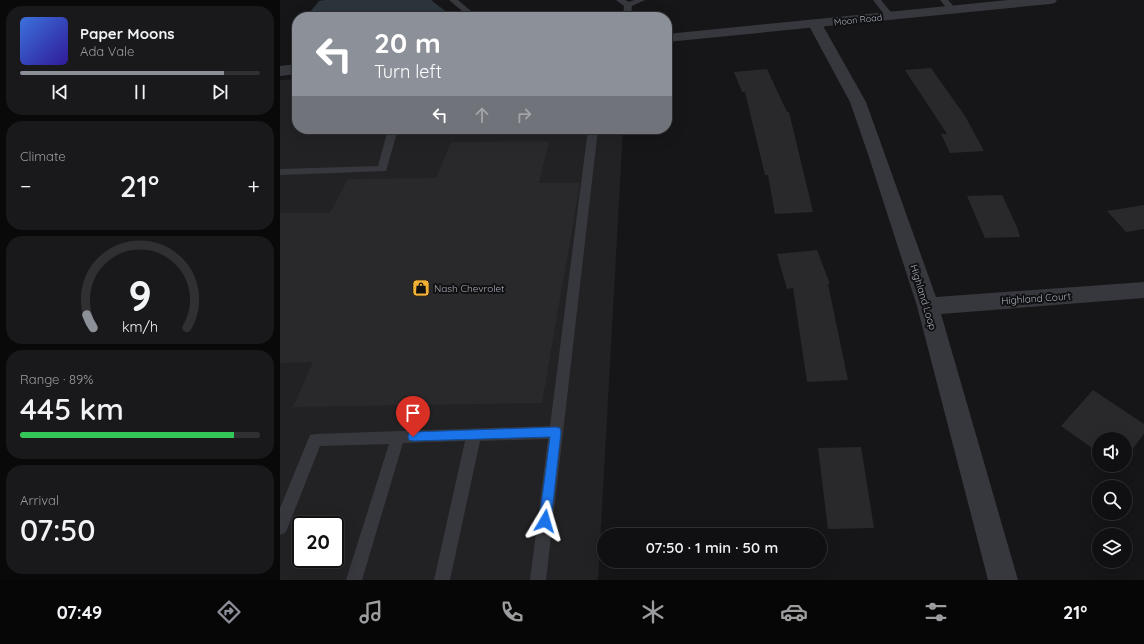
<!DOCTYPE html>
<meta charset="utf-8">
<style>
:root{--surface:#101012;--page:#19191b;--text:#f1f3f6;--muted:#9c9d9f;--line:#303032;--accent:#8c9099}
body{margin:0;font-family:Quicksand,sans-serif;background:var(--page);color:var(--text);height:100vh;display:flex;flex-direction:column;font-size:15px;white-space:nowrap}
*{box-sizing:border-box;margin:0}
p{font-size:13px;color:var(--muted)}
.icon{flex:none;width:22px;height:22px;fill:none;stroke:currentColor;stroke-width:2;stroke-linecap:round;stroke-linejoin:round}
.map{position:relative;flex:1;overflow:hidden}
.drawer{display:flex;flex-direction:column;gap:6px;padding:6px;background:#09090a;width:280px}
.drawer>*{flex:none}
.banner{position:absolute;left:12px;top:12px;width:380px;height:122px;border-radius:16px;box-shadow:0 4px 16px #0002,0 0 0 1px var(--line);background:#8c9099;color:#fff;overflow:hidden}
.fabs{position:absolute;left:812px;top:432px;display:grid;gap:8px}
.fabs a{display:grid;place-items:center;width:40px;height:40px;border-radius:50%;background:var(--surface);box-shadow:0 4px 16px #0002,0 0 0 1px var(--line);font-size:20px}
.speed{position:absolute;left:12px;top:516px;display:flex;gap:8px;font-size:20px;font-weight:700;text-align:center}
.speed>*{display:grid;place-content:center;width:52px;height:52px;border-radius:50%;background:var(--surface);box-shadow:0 4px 16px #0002,0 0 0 1px var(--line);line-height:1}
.speed .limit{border:2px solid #111;border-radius:6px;background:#fff;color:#111}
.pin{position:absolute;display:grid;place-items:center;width:34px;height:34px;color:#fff;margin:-41px -17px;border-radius:50% 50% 50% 0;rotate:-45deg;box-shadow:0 0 4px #0007}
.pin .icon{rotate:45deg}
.me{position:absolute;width:44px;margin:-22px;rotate:7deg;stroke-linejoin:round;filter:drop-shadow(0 0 3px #0008)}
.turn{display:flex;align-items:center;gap:14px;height:84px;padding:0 16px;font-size:18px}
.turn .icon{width:52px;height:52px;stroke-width:2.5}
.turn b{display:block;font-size:28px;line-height:34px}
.lanes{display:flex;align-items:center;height:38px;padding:0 16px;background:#0003;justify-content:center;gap:20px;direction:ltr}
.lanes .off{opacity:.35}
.big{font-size:30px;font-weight:600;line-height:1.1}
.drawer .tile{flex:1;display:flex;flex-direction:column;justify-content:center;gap:6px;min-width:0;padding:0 14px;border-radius:16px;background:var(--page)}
.drawer .dial{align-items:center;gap:0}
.dial svg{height:104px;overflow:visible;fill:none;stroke:var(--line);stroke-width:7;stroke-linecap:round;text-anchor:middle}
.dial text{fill:var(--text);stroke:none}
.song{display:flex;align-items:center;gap:12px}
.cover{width:48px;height:48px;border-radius:6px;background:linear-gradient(135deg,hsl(220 70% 55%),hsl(250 70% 35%))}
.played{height:4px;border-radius:2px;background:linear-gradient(90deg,var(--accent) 85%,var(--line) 85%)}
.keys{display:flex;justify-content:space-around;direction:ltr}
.heat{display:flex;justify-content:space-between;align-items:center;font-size:22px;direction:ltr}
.charge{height:6px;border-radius:3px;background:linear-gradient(90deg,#34c759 89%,var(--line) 0)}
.trip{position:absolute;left:317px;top:528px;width:230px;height:40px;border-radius:20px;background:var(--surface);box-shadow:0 4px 16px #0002,0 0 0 1px var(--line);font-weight:600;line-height:40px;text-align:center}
.menu{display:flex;height:64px;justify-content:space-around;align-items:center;background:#060607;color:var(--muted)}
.menu .icon{width:28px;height:28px}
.menu .current{color:var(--accent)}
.menu b{font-size:18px;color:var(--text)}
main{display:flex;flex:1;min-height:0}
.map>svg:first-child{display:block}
.built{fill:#222225;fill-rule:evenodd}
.water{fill:#2c353c}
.building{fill:#29292c}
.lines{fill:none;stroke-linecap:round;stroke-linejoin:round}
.service{fill:#37383d;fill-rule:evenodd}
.minor{fill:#37383d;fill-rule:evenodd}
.tertiary{fill:#37383d;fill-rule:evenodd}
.route{fill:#1a73e8;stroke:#114b97}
.labels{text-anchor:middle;stroke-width:4;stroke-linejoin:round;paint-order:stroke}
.far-street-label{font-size:9px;fill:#a8adb8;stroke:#111113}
.poi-label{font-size:10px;fill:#a8adb8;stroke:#111113;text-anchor:start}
.street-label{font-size:10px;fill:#a8adb8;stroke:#111113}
</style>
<main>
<section class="drawer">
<div class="tile">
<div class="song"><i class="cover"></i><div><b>Paper Moons</b><p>Ada Vale</p></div></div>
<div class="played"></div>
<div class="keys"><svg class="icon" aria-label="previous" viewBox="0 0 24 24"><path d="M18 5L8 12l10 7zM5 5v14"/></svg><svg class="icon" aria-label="pause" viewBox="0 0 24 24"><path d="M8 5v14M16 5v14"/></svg><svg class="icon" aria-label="next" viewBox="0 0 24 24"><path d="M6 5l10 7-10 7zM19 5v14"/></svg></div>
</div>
<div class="tile"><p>Climate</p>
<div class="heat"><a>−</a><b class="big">21°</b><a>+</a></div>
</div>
<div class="tile dial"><svg viewBox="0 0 100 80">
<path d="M14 69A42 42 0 1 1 86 69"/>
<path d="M14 69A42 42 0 0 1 9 59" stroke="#8c9099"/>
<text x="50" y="56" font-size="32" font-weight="700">9</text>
<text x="50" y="72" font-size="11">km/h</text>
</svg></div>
<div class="tile"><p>Range · 89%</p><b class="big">445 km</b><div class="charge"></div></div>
<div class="tile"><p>Arrival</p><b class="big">07:50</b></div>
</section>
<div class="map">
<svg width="864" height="580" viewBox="0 0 864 580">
<rect width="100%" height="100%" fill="#161618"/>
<!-- built -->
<path class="built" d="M17,79V129H343L318,580H0V80ZM21,525H55V559H21Z"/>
<!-- water -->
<path class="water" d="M45,0H151L173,17H26L39,1Z"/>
<!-- building -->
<path class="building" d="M651,68L685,116L704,151L670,153L661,134H667L625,70Z
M487,69L507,112H509L533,212L495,214L488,175H485L465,92H462L454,72Z
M269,141L259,183H300L262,403L13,407L33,362L0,363V213H50L68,179L156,178L171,142Z
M722,195L737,227L740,237L705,238L687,196Z
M864,205V229L846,232L827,211Z
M537,250L550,284H548L568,380L527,382L513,288L507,289L497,254Z
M813,390L864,424V434L845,459V439H819V453L781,426Z
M581,447L594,528L548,529L538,448Z"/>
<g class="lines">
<!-- service -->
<path class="service" d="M169,0H178L198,17H189Z
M336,0H345L349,2L354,0H365L352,6L351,17H343L344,6Z
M593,0H601L614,16L613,18H607Z
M660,0H668L677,10L673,12H670Z
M254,14L330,15L334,17H233L237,15Z
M108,129H118L106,171L0,175V169L98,166Z
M308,129H318L266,580H250L268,439L200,441L170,580H154L185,441L123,443L82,580H66L109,444L40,446L6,532L0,535V508L30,435L35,434L270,426Z"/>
<!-- minor -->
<path class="minor" d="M535,20L540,21L542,24L586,102L656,297L864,282V298L661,314L738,580H708L637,306L588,154L570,102L528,24L530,21Z"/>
<!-- tertiary -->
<path class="tertiary" d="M728,0H777L775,3L770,4L387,42V34Z
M17,64V74L0,76V66Z"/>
</g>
<!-- route -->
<path class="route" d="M276,427L280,428L281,432L271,521L269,525L265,527L261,525L259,521L270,437L133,441L129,440L128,437L129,433L133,432Z"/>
<!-- icons -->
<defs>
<symbol id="shop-square" viewBox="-11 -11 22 22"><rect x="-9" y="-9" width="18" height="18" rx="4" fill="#f2b134" stroke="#111113"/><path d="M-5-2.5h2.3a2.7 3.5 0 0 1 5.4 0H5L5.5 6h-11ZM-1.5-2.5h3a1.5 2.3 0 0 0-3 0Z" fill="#111"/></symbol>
</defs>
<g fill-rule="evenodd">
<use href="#shop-square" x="131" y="278" width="20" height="20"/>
</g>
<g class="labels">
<!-- far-street labels -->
<g class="far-street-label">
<text transform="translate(578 20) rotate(-6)" y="3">Moon Road</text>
</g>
<!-- poi labels -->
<g class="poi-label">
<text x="154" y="292">Nash Chevrolet</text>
</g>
<!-- street labels -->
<g class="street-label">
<text transform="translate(644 297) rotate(73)" y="4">Highland Loop</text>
<text transform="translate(756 298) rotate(-4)" y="4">Highland Court</text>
</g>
</g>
</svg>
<div class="fabs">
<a><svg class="icon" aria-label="sound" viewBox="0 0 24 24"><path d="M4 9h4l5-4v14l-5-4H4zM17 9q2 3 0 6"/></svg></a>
<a><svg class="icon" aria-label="search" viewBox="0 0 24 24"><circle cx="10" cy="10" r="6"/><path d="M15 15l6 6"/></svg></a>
<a><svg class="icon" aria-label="layers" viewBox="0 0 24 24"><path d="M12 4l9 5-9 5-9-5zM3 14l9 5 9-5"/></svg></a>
</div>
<div class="speed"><div class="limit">20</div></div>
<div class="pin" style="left:133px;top:437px;background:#d93025"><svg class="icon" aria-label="arrive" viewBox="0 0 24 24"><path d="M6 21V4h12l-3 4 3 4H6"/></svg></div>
<svg class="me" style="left:265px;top:521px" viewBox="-20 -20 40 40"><path d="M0-17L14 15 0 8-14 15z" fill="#1a73e8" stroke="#fff" stroke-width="4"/></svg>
<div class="trip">07:50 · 1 min · 50 m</div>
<div class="banner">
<div class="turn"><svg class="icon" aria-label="left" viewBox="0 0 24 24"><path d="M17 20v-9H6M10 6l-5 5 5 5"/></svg><div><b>20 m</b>Turn left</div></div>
<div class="lanes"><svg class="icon" aria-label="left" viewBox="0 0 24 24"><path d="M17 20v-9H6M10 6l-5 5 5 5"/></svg><svg class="icon off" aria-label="ahead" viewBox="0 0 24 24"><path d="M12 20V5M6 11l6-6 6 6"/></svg><svg class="icon off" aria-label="right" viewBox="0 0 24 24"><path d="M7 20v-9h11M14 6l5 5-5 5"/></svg></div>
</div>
</div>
</main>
<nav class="menu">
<b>07:49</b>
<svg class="icon current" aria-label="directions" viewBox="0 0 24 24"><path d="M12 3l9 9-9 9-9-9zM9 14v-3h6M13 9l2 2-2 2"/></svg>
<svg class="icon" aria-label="music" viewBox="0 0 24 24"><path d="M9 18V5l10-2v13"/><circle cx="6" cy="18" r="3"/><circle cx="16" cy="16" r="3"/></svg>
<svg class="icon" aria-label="phone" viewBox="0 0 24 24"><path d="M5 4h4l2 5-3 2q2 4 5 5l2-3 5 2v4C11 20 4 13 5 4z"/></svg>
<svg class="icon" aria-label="climate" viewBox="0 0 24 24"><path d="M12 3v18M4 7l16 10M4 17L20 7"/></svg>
<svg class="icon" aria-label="car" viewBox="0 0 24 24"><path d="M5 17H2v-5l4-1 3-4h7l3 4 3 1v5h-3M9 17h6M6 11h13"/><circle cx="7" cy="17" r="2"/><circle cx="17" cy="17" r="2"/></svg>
<svg class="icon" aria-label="filters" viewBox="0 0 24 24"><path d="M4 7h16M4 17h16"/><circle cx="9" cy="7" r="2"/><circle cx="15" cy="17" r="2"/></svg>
<b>21°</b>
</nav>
